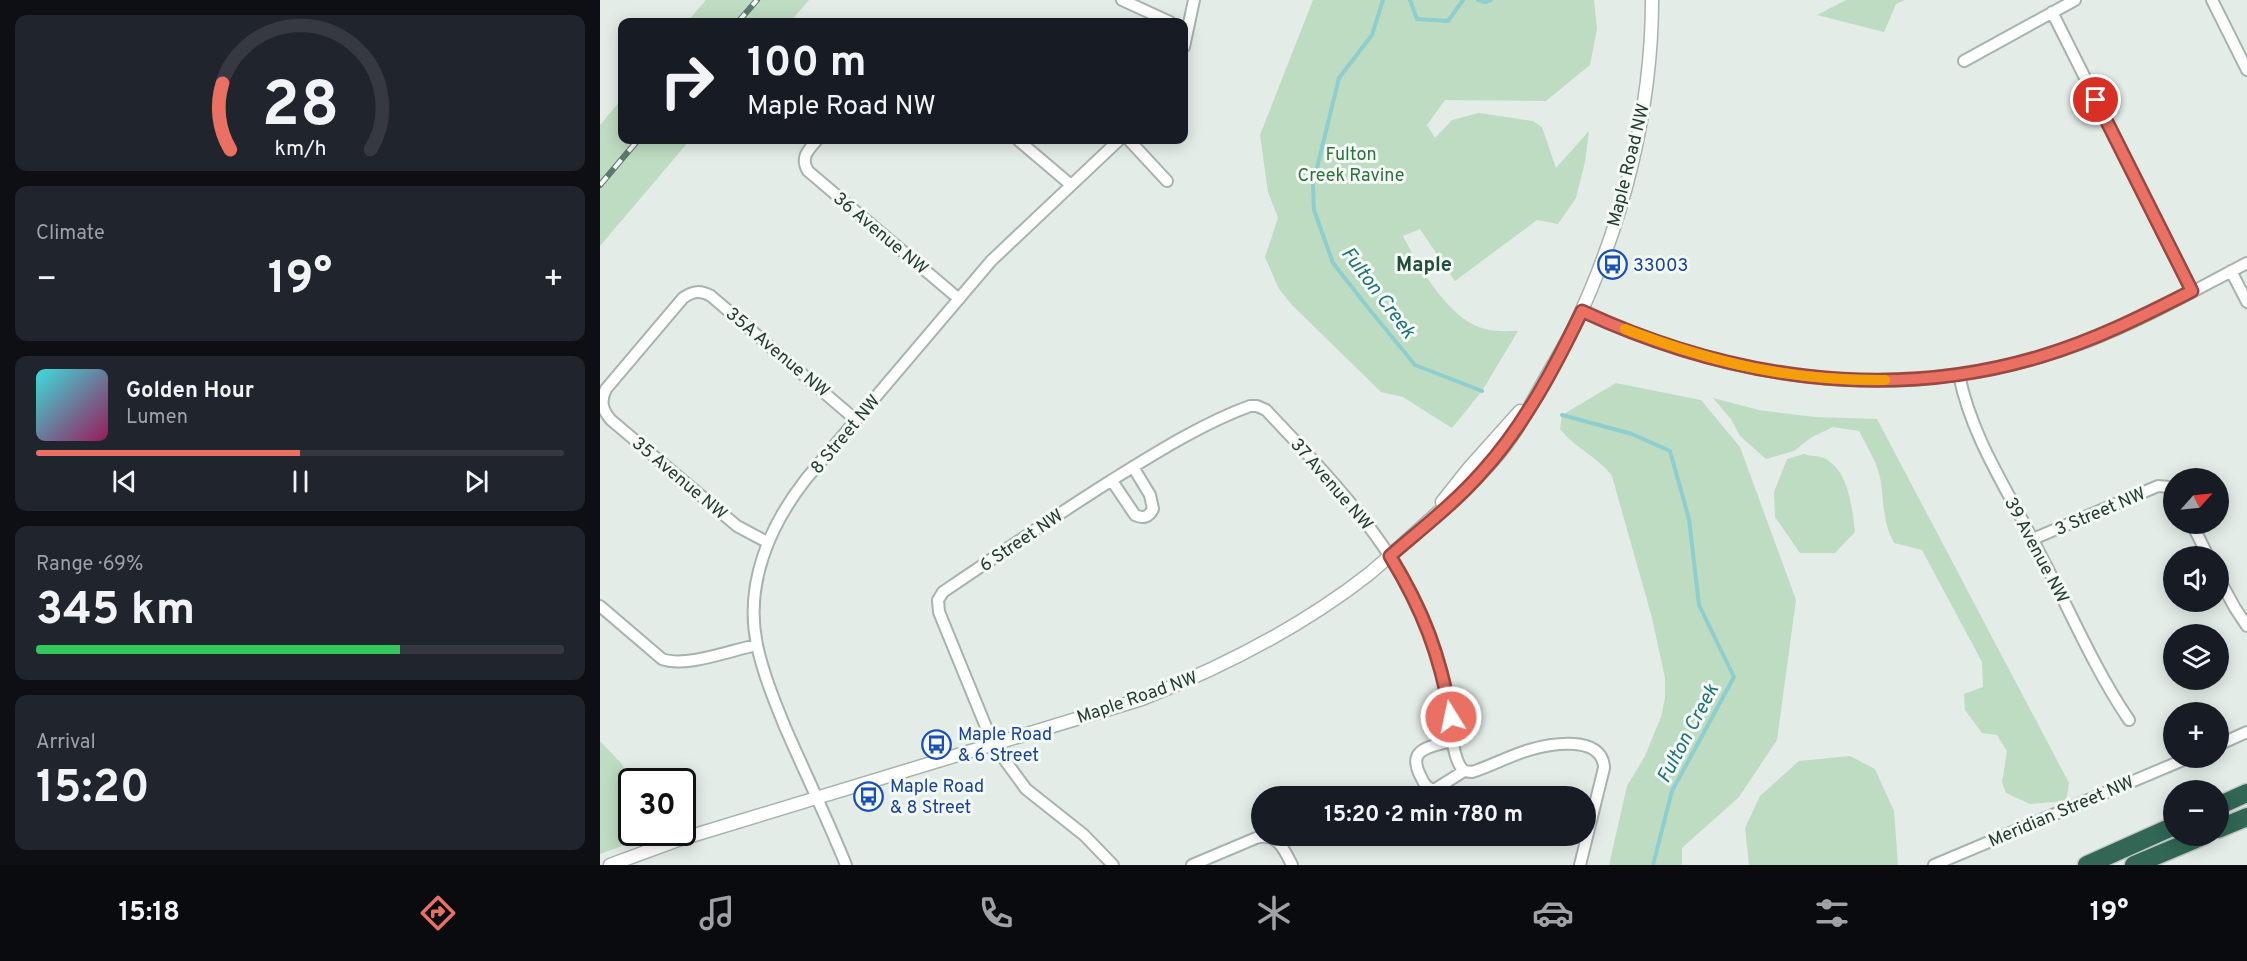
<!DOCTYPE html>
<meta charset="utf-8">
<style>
:root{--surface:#171b24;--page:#20242c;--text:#f1f3f6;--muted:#9ea1a6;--line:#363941;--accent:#ea7064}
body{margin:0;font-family:Overpass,sans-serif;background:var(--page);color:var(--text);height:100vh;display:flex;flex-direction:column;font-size:22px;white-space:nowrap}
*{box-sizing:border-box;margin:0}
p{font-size:20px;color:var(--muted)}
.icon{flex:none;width:33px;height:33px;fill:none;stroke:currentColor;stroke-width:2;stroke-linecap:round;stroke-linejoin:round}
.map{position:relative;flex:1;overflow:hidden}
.drawer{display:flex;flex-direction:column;gap:15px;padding:15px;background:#0d0f14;width:600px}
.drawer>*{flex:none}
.hud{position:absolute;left:18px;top:18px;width:570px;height:126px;border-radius:12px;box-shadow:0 3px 15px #0003;background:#171b24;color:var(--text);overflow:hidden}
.needle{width:39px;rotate:63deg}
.tools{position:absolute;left:1563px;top:468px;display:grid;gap:12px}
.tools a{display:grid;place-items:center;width:66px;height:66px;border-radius:50%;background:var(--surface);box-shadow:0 3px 15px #0003;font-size:30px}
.speed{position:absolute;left:18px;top:768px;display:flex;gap:12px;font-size:30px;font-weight:700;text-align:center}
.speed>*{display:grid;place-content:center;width:78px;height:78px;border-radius:50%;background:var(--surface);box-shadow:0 3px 15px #0003;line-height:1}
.speed .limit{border:3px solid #111;border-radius:9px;background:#fff;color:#111}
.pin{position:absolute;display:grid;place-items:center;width:51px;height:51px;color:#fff;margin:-26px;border:3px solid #fff;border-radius:50%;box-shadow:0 2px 6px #0007}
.me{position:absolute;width:66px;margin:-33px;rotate:350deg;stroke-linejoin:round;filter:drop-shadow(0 0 4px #0008)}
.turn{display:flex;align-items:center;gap:21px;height:126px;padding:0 30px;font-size:27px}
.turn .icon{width:78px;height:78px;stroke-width:2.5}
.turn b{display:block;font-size:42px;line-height:51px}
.big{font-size:45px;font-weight:700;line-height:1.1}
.drawer .tile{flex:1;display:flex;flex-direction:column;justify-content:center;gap:9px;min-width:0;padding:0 21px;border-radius:12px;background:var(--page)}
.drawer .dial{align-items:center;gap:0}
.dial svg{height:156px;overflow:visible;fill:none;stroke:var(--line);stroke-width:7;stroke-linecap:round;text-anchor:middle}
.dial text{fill:var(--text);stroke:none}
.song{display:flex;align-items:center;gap:18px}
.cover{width:72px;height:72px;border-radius:9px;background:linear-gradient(135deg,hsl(180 70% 55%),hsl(330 70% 35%))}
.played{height:6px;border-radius:3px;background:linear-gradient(90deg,var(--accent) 50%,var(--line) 50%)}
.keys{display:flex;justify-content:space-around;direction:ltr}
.heat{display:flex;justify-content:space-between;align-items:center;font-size:33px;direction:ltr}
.charge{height:9px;border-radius:4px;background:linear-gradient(90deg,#34c759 69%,var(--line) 0)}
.trip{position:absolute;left:651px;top:786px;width:345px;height:60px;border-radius:30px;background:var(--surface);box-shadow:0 3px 15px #0003;font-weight:700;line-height:60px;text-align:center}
.tab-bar{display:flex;height:96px;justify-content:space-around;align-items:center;background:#090b0e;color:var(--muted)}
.tab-bar .icon{width:42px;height:42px}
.tab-bar .active{color:var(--accent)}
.tab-bar b{font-size:27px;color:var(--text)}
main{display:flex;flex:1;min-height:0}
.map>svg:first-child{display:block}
.green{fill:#bedcc1}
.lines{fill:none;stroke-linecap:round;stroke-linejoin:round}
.stream{stroke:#8fcece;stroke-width:4}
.minor-casing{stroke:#a6b4ad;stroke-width:14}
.tertiary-casing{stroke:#a6b4ad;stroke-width:15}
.motorway-casing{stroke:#c2c9c6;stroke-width:21}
.minor{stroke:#fff;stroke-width:10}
.tertiary{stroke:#fff;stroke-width:12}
.motorway{stroke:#316754;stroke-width:18}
.rail-casing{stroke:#5f786d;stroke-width:6}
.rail{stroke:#f4f9f5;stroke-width:4;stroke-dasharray:11;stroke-linecap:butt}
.route-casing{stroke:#984941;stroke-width:15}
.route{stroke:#ea7064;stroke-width:10}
.slow{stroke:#f59e0b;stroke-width:10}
.labels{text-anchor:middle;stroke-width:6;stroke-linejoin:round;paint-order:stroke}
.park-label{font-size:18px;fill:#307140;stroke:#f4f9f5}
.street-label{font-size:18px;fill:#243d32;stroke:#f4f9f5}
.transit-label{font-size:18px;fill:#164399;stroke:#f4f9f5;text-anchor:start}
.neighbourhood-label{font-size:20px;font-weight:bold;fill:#214e3c;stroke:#f4f9f5}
.water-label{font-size:20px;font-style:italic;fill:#217475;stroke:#f4f9f5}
</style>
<main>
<section class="drawer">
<div class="tile dial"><svg viewBox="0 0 100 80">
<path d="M14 69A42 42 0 1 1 86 69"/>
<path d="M14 69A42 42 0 0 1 10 35" stroke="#ea7064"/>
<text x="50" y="56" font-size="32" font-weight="700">28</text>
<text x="50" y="72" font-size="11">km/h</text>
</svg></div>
<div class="tile"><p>Climate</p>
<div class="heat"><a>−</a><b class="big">19°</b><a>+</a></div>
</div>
<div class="tile">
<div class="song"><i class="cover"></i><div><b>Golden Hour</b><p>Lumen</p></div></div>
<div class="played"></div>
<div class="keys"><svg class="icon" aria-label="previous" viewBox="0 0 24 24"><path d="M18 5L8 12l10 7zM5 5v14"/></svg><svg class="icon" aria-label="pause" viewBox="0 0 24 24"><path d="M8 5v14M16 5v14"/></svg><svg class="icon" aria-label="next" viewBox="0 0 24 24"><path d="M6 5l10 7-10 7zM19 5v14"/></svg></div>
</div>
<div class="tile"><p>Range · 69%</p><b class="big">345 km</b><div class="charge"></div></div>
<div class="tile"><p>Arrival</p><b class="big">15:20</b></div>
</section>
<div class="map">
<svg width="1647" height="865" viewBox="0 0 1647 865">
<rect width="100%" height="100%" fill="#e3ece7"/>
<!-- green -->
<path class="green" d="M106,0H209L190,22H87Z
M713,0H994L997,29L990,65L946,101L845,100L827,125L835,138L852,120L879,113L933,121L942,127L956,168L989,131L985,162L976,198L958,224L937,220L855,281L820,229L803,236C819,267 849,320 885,329C895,332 908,331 918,331L882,391L852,428L803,397L781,392L692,305L679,289L665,257L678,218L668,192L660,135Z
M1246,0H1305L1296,4L1284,32L1217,15Z
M22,99V140H90L0,246V125Z
M1016,383L1101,400L1140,447L1196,600L1177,740L1139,797L1082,848V865H1009L1027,786L1045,756L1061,717L1065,698V678L1052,618L1012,476C998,457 975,448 960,429L962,415Z
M1113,398L1159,410L1215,417L1277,419L1469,783L1466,801L1430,804L1406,793L1402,782L1407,751L1397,735L1382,733L1365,710L1364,694L1383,687L1382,662L1322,550L1294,543C1283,523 1284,505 1281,483C1279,465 1267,447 1259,431L1233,427L1212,437L1194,451L1166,459L1140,436L1131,419Z
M1204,454C1210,456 1218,456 1224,458C1249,470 1252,508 1255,532L1235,553H1200L1175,517L1174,492L1187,459Z
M0,741L21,763L30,778L32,832L48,833L49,836L0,854Z
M1250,756L1275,769L1294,811L1298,865H1149L1145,828L1160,796L1199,761Z"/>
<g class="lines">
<!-- stream -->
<path class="stream" d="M783,0L772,35L739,78L713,184L714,210L733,263L765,304L815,365L882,391
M810,0L817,19L848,21L863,0
M878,0L885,2L891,0
M962,415L1032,434L1070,451L1089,519L1099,605L1134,677L1072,791L1053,865"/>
<defs>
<path id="minor" d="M522,0L570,22
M1612,0L1647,70
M1452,12L1592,291
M584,47L594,0
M1364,61L1475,0
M217,140C208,150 200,158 208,171L359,299
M418,140L471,185
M529,140L567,181
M1631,271L1647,302
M982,311C1146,387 1317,406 1488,341C1543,320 1595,290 1647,263
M1359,375C1372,439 1409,492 1438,550C1468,606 1493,667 1529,720
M512,481L535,515C543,519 549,517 553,509L550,495L533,467
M1592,524L1608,556
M1433,539L1558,486L1569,487L1574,490
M167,542L137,526L11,420C2,410 0,401 6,389L83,298C93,291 100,290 111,296L256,420
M1618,577L1635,608L1647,626
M0,606L62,659C86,668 131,650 157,645
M854,740C832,747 805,747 821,777C824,784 827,788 834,790L864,771
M1618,745L1647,732
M864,771L872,772C891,766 909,756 929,750C950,744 1003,734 1004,768L980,865
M246,865C227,818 205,773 185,727C174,700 163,673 157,645C144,584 170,525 206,479L391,261L519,140
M513,865L484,835L426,789L393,744L339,612L338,600L343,592C399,554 455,516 512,480C554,454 603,423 650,406H657L666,410C735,483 808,557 837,656C841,669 845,683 847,696C851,715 850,758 864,771
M592,865L656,838C677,832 684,849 692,865
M1334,865L1588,758"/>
<path id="tertiary" d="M842,502L869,468L920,411
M10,865L78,840L542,699C623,667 700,628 769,574C788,558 806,541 824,525C855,497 889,471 912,436C922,422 930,406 938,392C950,370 963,349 974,327C1022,227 1052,111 1052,0"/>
<path id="motorway" d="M1618,806L1647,793
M1618,829L1647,817
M1487,865L1574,826
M1534,865L1603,836"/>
</defs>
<!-- minor casing -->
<use href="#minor" class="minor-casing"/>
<!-- tertiary casing -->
<use href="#tertiary" class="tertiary-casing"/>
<!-- motorway casing -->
<use href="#motorway" class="motorway-casing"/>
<!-- minor -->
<use href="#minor" class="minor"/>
<!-- tertiary -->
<use href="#tertiary" class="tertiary"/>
<!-- motorway -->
<use href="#motorway" class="motorway"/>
<defs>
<path id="rail" d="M138,22L157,0
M0,185L38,140"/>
</defs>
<!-- rail casing -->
<use href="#rail" class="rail-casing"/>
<!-- rail -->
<use href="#rail" class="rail"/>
</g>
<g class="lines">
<defs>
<path id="route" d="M851,717C840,655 823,610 790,556C821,529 855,503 882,472C924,426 955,367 982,311C1126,378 1287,403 1442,356C1495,340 1543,316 1592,291L1496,100"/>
</defs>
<!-- route casing -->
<use href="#route" class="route-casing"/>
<!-- route -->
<use href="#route" class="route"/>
<!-- slow -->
<path class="slow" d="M1025,329C1114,363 1189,381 1285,380"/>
</g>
<!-- icons -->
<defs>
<symbol id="bus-ring" viewBox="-11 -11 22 22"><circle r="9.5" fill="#f4f9f5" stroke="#1a4fb4" stroke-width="1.5"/><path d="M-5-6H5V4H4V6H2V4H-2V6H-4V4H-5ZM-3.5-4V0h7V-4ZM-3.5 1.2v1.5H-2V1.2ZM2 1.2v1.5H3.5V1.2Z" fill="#1a4fb4"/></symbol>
</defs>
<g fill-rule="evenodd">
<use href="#bus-ring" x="996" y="248" width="33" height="33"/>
<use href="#bus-ring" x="320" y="728" width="33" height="33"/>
<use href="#bus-ring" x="252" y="780" width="33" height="33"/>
</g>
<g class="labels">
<!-- park labels -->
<g class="park-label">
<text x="751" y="160">Fulton<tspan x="751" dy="21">Creek Ravine</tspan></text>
</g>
<!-- street labels -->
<g class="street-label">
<text transform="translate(1028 165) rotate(-76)" y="6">Maple Road NW</text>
<text transform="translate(281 233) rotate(40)" y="6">36 Avenue NW</text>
<text transform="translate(178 352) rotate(40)" y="6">35A Avenue NW</text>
<text transform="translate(245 434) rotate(-50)" y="6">8 Street NW</text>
<text transform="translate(80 478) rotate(40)" y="6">35 Avenue NW</text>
<text transform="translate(732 484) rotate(49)" y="6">37 Avenue NW</text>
<text transform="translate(1500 511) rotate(-23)" y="6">3 Street NW</text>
<text transform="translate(421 540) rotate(-34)" y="6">6 Street NW</text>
<text transform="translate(1437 550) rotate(62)" y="6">39 Avenue NW</text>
<text transform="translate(537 697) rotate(-19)" y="6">Maple Road NW</text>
<text transform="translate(1461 811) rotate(-23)" y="6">Meridian Street NW</text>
</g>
<!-- transit labels -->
<g class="transit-label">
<text x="1033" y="271">33003</text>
<text x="358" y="740">Maple Road<tspan x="358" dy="21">&amp; 6 Street</tspan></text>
<text x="290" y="792">Maple Road<tspan x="290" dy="21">&amp; 8 Street</tspan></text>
</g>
<!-- neighbourhood labels -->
<g class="neighbourhood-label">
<text x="824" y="271">Maple</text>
</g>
<!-- water labels -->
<g class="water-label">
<text transform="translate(779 292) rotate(53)" y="7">Fulton Creek</text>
<text transform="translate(1087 733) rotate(-62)" y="7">Fulton Creek</text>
</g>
</g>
</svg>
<div class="tools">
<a><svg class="needle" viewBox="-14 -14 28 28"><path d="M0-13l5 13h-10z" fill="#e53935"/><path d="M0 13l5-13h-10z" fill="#9ea1a6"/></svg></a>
<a><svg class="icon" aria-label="sound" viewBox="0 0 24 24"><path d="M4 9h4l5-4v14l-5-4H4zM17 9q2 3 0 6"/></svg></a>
<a><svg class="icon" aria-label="layers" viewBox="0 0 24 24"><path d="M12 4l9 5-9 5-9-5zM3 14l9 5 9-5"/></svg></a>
<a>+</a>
<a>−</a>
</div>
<div class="speed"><div class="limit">30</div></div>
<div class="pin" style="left:1496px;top:100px;background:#d93025"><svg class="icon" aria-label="arrive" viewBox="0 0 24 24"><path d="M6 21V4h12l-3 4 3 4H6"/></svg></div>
<svg class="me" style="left:851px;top:717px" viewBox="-20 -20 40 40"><circle r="17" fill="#ea7064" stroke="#fff" stroke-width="3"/><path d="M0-11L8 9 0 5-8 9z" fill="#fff"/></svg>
<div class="trip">15:20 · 2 min · 780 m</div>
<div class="hud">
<div class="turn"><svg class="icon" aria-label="right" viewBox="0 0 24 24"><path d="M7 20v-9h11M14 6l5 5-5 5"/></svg><div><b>100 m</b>Maple Road NW</div></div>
</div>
</div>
</main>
<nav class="tab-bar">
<b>15:18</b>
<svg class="icon active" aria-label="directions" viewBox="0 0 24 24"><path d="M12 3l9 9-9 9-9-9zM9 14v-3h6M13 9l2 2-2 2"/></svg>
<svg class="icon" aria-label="music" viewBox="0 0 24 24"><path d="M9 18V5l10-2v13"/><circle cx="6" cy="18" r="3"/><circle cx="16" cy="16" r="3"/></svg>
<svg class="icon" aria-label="phone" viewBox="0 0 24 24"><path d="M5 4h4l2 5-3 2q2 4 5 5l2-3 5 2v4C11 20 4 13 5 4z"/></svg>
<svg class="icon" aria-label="climate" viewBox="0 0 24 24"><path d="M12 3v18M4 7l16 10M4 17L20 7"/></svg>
<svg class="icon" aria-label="car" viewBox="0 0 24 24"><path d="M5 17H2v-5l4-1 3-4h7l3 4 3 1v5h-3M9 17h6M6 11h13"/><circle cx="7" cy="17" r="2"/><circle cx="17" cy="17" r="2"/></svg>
<svg class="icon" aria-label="filters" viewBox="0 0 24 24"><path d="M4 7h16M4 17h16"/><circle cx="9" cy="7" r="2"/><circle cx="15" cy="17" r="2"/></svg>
<b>19°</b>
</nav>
